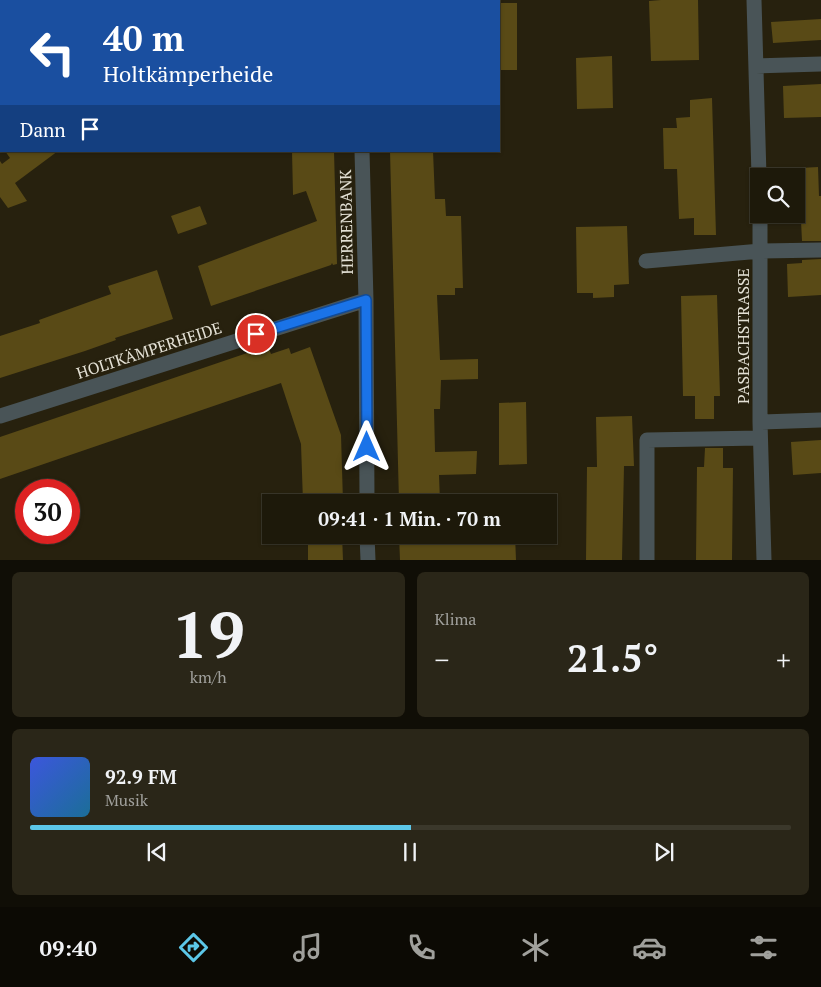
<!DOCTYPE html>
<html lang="de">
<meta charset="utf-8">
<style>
:root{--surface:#1d190a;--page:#2a2618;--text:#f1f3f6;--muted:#a0a09c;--line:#3b382b;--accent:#5cc7e8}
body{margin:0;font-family:"PT Serif",serif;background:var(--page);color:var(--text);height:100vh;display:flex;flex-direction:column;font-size:19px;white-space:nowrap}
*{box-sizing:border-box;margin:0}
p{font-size:16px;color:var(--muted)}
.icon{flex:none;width:28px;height:28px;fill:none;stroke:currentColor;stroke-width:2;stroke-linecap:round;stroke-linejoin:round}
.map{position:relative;height:560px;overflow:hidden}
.side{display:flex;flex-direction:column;gap:12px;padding:12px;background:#100e06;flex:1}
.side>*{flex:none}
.top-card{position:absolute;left:0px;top:0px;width:500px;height:152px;box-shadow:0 1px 4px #0004,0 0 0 1px var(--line);background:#1a4fa0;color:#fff;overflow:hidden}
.controls{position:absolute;left:750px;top:168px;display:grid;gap:10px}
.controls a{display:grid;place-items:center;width:55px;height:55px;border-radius:0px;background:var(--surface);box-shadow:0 1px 4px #0004,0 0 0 1px var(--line);font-size:25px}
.speed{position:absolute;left:15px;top:479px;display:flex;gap:10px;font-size:25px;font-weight:700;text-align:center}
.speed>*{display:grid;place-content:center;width:65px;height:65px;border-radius:50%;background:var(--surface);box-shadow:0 1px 4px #0004,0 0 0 1px var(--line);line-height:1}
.speed .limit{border:8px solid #d22;background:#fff;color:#111}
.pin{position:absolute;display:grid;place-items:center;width:42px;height:42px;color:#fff;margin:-21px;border:2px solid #fff;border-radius:50%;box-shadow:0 1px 5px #0007}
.me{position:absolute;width:55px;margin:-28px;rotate:0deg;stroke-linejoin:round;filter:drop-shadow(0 0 4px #0008)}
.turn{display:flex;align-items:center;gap:18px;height:105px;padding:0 20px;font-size:22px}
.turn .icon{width:65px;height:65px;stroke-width:2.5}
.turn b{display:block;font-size:35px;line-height:42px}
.then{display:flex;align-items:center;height:48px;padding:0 20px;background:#0003;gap:10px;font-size:19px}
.big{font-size:38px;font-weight:600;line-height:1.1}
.side .tile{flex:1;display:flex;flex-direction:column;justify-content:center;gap:8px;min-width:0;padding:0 18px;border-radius:8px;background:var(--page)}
.side .dial{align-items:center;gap:0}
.dial b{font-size:65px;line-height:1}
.song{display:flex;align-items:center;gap:15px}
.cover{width:60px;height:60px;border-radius:8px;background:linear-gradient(135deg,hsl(230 70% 55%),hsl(200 70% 35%))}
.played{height:5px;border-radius:2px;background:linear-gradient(90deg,var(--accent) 50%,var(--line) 50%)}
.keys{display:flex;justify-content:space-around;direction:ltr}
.heat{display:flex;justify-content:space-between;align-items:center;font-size:28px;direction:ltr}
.side .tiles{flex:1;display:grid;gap:12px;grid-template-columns:1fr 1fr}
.tile:last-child{grid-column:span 2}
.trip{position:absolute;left:262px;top:494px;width:295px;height:50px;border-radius:0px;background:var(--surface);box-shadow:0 1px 4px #0004,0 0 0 1px var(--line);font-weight:600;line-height:50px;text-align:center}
.tab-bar{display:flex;height:80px;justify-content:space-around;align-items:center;background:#0c0a04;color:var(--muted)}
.tab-bar .icon{width:35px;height:35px}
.tab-bar .selected{color:var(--accent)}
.tab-bar b{font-size:22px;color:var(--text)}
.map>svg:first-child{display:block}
.building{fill:#594a16}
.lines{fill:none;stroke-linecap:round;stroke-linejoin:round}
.minor{stroke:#495457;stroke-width:15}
.route-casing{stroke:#114b97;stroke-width:12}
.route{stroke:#1a73e8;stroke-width:9}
.labels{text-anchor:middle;stroke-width:5;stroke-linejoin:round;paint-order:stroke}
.street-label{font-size:16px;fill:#e4e1d5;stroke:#27210e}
</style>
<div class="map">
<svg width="821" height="560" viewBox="0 0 821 560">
<rect width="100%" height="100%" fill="#27210e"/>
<!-- building -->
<path class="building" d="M661,0H698L699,60L651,61L649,1Z
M499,3H517V70H499Z
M821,19V40L773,43L771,22Z
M612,56L613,108L577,109L576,58Z
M821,84V117L784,118L783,86Z
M712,98L716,235H694V218L679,219L677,169H664L663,128H677L676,118L690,117V100Z
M5,151H58L15,183L27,201L8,208L0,197V161L2,164L10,158Z
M292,151H334L337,264L333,265L332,263L331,265L211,306L198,266L317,221L306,191L293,195Z
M390,151H433L435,199H445L446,216H461L463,288H455V295H437L440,360L478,359V379L441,380L440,409H434L435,452L477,451L476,474L439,475L440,502H399Z
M818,167L819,196H821V241H802L801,221H798L797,196H801L800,168Z
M200,206L207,224L178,234L171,216Z
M627,226L629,284L614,285V297L593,298V293H577L576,227Z
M821,259V295L788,297L787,264L802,263V260Z
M157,270L173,319L115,338L116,340L85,351L0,378V336L40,323L39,320L111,294L108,286Z
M717,295L720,396H714V419H695V396H683L681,296Z
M268,346L271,354L289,348L291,354L310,347L341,435L343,502H303L301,444L281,383L0,479V437Z
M526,402L527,464L499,465V403Z
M632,416L634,466H624L622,560H586L587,467H597L596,417Z
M821,440V473L793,475L791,442Z
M705,448H723V468H733L732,560H696L697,467H704Z
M304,535H342L343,560H308V542H304Z
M399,535H515L516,560H400Z"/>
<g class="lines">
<!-- minor -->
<path class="minor" d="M329,0L330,1
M754,0L759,176
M756,66L821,64
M0,69H1
M0,102L1,104
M362,151L366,300L367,502
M760,214V422L764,560
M646,261L761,251L821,250
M0,416L366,300
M760,422L821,420
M367,535L368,560
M647,560V440L760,438"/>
</g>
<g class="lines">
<defs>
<path id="route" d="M256,334L366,300L367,447"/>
</defs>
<!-- route casing -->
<use href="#route" class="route-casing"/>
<!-- route -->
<use href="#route" class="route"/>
</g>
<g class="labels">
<!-- street labels -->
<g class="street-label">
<text transform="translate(346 222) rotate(-91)" y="6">HERRENBANK</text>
<text transform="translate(743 336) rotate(-90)" y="6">PASBACHSTRASSE</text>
<text transform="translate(149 350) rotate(-18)" y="6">HOLTKÄMPERHEIDE</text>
</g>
</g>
</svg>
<div class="controls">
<a><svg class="icon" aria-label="search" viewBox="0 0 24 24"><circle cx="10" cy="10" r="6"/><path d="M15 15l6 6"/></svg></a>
</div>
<div class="speed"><div class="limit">30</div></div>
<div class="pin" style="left:256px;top:334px;background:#d93025"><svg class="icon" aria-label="arrive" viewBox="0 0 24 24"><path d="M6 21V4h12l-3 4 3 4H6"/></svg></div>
<svg class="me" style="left:367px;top:447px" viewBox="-20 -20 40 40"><path d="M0-17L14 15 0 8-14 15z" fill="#1a73e8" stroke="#fff" stroke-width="4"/></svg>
<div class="trip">09:41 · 1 Min. · 70 m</div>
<div class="top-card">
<div class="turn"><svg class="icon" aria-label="left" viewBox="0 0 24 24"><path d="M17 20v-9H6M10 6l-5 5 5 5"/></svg><div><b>40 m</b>Holtkämperheide</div></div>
<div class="then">Dann<svg class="icon" aria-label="arrive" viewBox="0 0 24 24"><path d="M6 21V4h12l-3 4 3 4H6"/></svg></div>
</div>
</div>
<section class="side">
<div class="tiles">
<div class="tile dial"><b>19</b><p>km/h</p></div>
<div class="tile"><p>Klima</p>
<div class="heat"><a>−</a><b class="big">21.5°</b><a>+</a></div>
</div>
<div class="tile">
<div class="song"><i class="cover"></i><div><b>92.9 FM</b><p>Musik</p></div></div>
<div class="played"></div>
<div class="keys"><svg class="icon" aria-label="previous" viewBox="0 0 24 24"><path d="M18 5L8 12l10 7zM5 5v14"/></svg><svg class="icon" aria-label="pause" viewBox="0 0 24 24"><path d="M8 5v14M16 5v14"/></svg><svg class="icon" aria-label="next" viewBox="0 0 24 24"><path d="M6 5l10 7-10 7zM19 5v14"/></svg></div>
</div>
</div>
</section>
<nav class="tab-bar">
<b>09:40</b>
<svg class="icon selected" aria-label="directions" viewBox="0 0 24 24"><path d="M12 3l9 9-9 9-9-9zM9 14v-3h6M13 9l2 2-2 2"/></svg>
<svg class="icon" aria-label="music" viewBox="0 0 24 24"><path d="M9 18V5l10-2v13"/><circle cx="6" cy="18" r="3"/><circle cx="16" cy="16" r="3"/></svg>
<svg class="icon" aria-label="phone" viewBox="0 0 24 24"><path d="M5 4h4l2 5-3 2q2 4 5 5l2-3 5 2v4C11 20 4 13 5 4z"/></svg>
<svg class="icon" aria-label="climate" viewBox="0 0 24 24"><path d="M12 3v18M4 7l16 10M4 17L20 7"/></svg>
<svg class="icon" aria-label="car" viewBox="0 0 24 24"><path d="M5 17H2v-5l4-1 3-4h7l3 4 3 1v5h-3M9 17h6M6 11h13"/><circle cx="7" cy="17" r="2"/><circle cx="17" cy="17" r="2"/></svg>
<svg class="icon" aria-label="filters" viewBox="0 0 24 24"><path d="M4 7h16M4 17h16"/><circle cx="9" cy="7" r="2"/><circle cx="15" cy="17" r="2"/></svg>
</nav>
